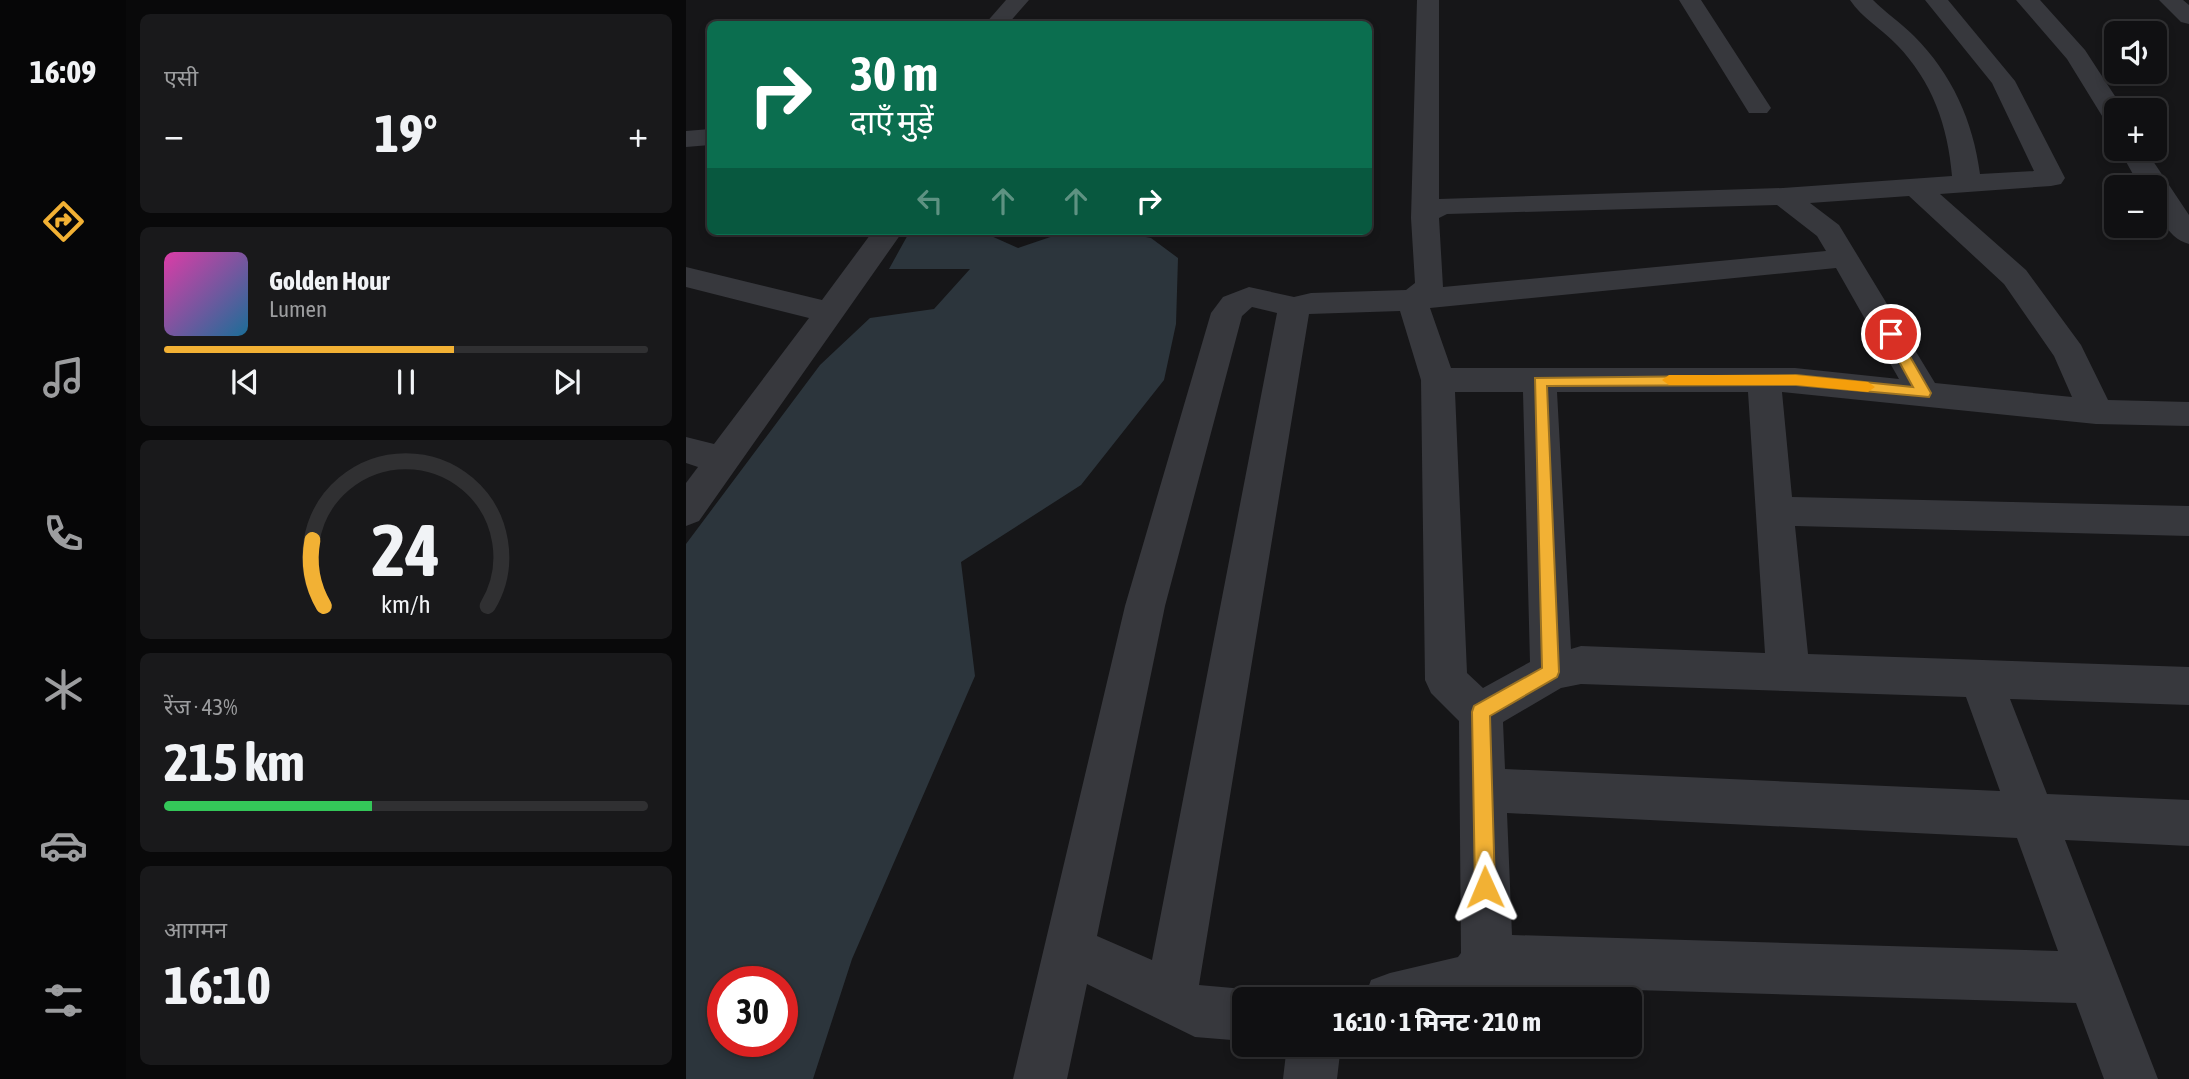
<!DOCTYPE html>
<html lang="hi">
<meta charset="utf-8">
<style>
:root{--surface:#101012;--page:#19191b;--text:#f1f3f6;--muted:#9c9d9f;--line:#303032;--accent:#f2b134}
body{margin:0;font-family:"Asap Condensed","Noto Sans Devanagari",sans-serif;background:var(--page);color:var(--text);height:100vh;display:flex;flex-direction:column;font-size:26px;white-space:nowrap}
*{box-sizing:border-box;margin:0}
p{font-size:23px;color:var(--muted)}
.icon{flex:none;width:38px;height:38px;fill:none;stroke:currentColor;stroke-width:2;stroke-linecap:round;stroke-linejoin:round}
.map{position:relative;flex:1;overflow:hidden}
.sheet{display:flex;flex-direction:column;gap:14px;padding:14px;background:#09090a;width:560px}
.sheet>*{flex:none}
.top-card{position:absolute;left:21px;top:21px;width:665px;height:214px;border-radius:10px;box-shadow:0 4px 10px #0003,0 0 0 2px var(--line);background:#0b6e4f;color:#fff;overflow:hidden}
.tools{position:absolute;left:1418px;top:21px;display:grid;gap:14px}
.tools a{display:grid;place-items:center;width:63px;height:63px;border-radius:10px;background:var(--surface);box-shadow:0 4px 10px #0003,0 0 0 2px var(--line);font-size:35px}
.speed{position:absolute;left:21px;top:966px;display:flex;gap:14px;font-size:35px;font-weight:700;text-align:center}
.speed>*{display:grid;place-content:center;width:91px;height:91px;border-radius:50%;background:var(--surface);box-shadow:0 4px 10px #0003,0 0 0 2px var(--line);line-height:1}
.speed .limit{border:10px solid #d22;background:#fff;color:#111}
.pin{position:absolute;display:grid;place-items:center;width:60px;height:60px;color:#fff;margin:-30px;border:4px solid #fff;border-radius:50%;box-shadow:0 2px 7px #0007}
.me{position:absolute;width:77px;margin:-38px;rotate:359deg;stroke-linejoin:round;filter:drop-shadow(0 0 5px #0008)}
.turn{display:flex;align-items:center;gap:24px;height:147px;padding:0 28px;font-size:32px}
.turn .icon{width:91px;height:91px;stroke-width:2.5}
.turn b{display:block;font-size:49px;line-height:60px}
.lanes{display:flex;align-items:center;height:66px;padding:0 28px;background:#0003;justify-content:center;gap:35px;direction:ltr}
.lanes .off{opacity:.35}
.big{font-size:52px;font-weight:700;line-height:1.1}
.sheet .widget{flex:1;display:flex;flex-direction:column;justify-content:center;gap:10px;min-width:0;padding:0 24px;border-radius:10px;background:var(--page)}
.sheet .dial{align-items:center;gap:0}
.dial svg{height:182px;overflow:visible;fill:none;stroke:var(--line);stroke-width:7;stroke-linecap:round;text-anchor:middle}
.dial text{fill:var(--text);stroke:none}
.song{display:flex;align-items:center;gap:21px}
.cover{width:84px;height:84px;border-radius:10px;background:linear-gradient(135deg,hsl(320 70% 55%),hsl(200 70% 35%))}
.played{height:7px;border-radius:4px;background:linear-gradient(90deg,var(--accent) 60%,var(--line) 60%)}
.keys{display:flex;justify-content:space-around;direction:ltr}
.heat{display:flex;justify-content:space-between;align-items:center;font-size:38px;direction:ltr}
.charge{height:10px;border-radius:5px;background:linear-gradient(90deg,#34c759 43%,var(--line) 0)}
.trip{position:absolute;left:546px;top:987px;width:410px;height:70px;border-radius:10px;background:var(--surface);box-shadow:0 4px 10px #0003,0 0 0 2px var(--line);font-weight:700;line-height:70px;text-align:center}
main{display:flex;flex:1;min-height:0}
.menu{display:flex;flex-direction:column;width:126px;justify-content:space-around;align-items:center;background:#060607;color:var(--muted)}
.menu .icon{width:49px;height:49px}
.menu .selected{color:var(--accent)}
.menu b{font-size:32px;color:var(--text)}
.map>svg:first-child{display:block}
.water{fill:#2c353c;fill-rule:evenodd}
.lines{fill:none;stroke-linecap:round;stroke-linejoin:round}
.minor{fill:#37383d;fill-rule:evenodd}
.route{fill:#f2b134;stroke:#9d7322;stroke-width:2}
.slow{fill:#f59e0b}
</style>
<main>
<nav class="menu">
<b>16:09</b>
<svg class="icon selected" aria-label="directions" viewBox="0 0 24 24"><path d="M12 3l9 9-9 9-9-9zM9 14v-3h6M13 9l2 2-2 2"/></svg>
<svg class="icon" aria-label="music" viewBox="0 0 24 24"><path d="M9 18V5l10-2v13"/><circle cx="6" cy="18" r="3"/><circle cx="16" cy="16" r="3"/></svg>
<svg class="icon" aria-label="phone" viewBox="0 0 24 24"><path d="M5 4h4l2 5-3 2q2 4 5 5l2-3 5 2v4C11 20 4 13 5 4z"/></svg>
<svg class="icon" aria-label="climate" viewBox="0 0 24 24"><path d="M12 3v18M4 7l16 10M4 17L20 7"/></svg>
<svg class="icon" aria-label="car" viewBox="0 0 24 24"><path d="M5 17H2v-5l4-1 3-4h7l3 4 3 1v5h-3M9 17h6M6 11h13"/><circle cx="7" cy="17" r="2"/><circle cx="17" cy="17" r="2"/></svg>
<svg class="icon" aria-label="filters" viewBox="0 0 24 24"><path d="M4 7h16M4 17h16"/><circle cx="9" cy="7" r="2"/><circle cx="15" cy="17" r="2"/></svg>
</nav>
<section class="sheet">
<div class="widget"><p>एसी</p>
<div class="heat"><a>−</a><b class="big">19°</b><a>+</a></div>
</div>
<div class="widget">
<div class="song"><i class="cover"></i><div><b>Golden Hour</b><p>Lumen</p></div></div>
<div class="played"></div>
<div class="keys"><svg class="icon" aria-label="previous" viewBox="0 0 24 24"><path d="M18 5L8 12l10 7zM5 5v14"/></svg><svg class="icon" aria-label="pause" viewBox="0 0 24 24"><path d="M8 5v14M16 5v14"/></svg><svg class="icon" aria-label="next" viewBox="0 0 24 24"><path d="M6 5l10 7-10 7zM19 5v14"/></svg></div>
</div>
<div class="widget dial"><svg viewBox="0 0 100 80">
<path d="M14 69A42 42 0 1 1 86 69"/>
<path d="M14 69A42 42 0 0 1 9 40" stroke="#f2b134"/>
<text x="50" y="56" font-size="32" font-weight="700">24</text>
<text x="50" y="72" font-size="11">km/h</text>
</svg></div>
<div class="widget"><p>रेंज · 43%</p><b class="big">215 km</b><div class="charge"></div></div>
<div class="widget"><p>आगमन</p><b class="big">16:10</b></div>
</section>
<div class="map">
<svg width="1503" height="1079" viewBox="0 0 1503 1079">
<rect width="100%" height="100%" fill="#161618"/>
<!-- water -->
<path class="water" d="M224,231H294L332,248L382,231H427L465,238L492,258L490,324L478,380L395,485L275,562L289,676L166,959L127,1079H0V544L134,365L184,318L248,309L284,269H203ZM37,982H96V1041H37Z"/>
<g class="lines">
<!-- minor -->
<path class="minor" d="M320,0H343L322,24H299Z
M731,0H753V199L1097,188L1266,176C1262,126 1246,81 1211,45C1196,29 1176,18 1164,0H1187C1200,13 1215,23 1228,36C1266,74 1287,121 1294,174L1348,171L1306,83L1239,0H1262L1329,81L1379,178L1375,184L1365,186L1254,194L1340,270L1395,345L1422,400L1503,402V426L1410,424L1096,392L1106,497L1503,506V536L1109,526L1122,654L1503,667V705L1324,699L1361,794L1503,800V846L1379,840L1472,1079H1418L1390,1003L814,986L802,999H678L685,980L704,973L772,957L775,953L773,721L745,693L739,680L735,380L714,311L623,314L513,985L558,989L577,996L578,999H558V1041L509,1037L401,984L381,1079H327L439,606L525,313L537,297L563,287L608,297L625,293L720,290L729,283L725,218ZM1223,196L1318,284L1368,356L1386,397L1249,383L1153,225L1124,203ZM1091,205L1131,236L1140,251L757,287L753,218L761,214ZM1150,268L1213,379L1109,368H765L744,308ZM566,307L591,313L466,960L411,936L479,606L556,316ZM769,392H837L844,662L797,688L781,673ZM871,392H1062L1079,653L895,646L885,649ZM895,684L1280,697L1314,791L819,769L817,722L875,688ZM821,813L1331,838L1372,951L826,935Z
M993,0H1015L1085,108L1081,113H1063Z
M1330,0H1354L1399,50L1438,110H1430V127L1421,124L1381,59Z
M1473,0H1497L1503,5V24L1495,22Z
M24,129V145L0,147V131Z
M1433,149H1459L1503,215V244C1480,238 1468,209 1468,187H1454Z
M187,231H217L13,521L0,526V483L12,467L0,463V437L28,444L123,318L0,287V267L136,300Z
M601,1045H655L651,1079H597Z"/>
</g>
<!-- route -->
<path class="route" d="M1205,329L1211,334L1245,393L1243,397L1110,385L861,386L873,672L871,677L804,716L809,887L806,894L799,897L792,894L789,887L786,712L788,706L856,668L849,378L1110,375L1227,387L1198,334Z"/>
<!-- slow -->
<path class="slow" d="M983,375H1110L1182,382L1189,387L1182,392L1110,385H983L976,380Z"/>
</svg>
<div class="tools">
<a><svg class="icon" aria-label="sound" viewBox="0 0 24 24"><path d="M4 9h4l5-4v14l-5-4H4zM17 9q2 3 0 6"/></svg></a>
<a>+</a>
<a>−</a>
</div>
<div class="speed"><div class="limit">30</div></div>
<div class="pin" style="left:1205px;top:334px;background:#d93025"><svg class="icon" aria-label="arrive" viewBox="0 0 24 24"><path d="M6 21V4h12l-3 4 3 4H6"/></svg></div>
<svg class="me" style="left:799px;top:887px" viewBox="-20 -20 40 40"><path d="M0-17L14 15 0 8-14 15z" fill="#f2b134" stroke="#fff" stroke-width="4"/></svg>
<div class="trip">16:10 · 1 मिनट · 210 m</div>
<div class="top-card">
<div class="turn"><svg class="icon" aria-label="right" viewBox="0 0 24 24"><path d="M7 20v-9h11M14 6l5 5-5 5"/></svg><div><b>30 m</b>दाएँ मुड़ें</div></div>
<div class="lanes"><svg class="icon off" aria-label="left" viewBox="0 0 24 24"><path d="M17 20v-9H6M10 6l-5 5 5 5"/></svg><svg class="icon off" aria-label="ahead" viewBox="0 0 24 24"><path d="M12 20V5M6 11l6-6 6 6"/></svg><svg class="icon off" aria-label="ahead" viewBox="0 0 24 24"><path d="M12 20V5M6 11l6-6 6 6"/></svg><svg class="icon" aria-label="right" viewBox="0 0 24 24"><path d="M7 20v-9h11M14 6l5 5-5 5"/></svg></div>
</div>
</div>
</main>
